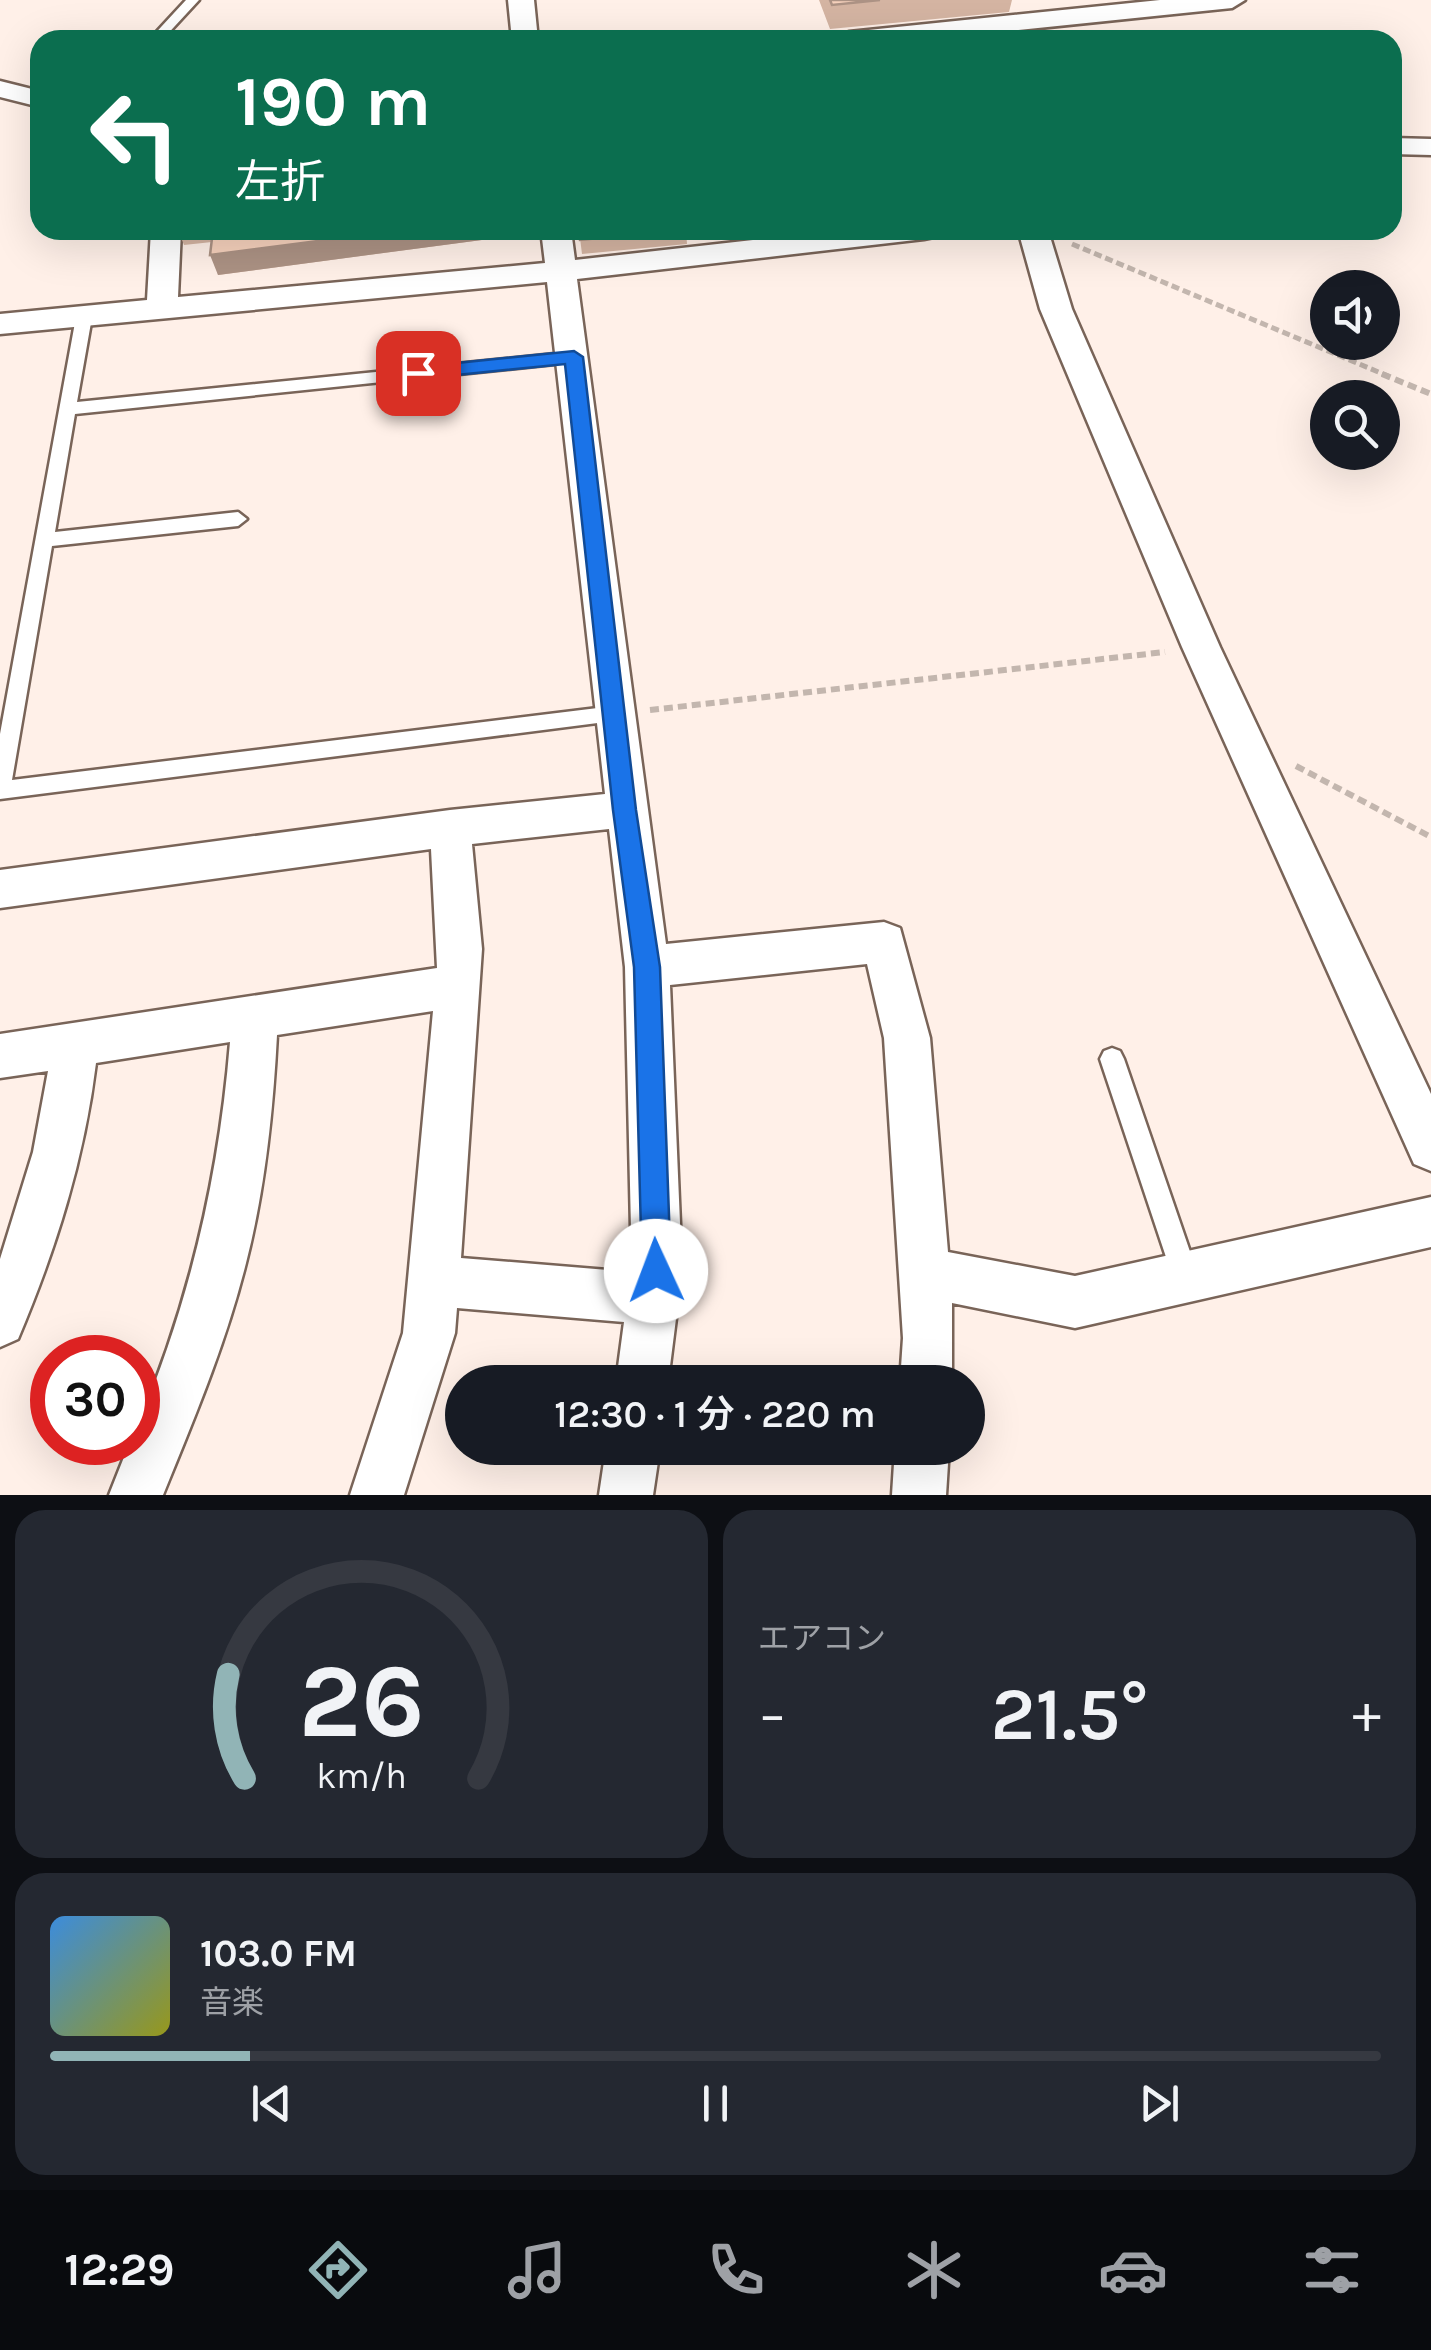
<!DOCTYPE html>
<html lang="ja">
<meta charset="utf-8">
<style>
:root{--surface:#171b24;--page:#242831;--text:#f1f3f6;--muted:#9ea1a6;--line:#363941;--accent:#91b4b6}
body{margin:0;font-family:Karla,"Noto Sans JP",sans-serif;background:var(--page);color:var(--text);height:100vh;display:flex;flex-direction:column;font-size:38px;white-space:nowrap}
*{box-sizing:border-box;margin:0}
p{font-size:32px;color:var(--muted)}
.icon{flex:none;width:55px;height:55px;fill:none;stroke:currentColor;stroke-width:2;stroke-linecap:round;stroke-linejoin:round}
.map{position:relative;height:1495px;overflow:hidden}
.sheet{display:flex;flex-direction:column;gap:15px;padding:15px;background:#0d0f14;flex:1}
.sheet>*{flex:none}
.guide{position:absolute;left:30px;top:30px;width:1372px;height:210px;border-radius:30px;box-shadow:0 10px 40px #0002;background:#0b6e4f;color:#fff;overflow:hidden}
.controls{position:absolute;left:1310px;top:270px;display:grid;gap:20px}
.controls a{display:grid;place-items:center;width:90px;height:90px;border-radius:50%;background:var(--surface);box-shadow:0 10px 40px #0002;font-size:50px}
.speed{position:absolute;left:30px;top:1335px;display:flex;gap:20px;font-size:50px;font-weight:700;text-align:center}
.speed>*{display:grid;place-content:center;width:130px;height:130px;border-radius:50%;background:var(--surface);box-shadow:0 10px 40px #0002;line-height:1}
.speed .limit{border:15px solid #d22;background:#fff;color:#111}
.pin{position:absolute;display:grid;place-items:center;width:85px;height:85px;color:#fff;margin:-42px;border-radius:20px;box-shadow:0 5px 15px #0006}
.me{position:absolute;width:110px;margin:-55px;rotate:358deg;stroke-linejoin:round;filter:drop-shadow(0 0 8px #0008)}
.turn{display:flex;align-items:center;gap:35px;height:210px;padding:0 40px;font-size:45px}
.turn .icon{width:130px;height:130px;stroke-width:2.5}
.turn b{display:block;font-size:70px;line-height:85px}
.big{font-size:75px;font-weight:600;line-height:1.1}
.sheet .card{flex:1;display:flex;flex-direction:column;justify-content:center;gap:15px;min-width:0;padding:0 35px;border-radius:30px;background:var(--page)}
.sheet .dial{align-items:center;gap:0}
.dial svg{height:260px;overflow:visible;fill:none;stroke:var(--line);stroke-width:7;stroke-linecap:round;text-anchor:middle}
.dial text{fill:var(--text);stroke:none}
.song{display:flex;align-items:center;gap:30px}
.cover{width:120px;height:120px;border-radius:15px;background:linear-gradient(135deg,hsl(210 70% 55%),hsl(60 70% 35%))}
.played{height:10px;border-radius:5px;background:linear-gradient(90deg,var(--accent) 15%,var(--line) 15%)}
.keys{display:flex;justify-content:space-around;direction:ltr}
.heat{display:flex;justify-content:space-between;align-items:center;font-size:55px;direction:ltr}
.sheet .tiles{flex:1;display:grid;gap:15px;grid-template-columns:1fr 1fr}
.card:last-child{grid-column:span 2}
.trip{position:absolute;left:445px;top:1365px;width:540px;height:100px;border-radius:50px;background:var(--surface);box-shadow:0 10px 40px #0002;font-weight:600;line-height:100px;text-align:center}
.tab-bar{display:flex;height:160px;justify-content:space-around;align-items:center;background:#090b0e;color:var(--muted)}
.tab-bar .icon{width:70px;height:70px}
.tab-bar .on{color:var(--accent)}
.tab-bar b{font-size:45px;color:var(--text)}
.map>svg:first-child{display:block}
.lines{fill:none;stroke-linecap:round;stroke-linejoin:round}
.lane-casing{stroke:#796458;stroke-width:5}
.street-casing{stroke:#796458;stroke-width:5}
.path-far1{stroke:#c3b6ae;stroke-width:5;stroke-dasharray:8 4;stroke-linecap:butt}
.path{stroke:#c3b6ae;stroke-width:6;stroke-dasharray:9 5;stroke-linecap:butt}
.lane{fill:#fff;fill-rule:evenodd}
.street{fill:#fff;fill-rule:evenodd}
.wall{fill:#d4b4a2}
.shaded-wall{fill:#ac9284}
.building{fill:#f6d1bc;stroke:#ac9284;stroke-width:2.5}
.route{fill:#1a73e8;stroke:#114b97;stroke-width:2.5}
</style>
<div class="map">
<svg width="1431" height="1495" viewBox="0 0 1431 1495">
<rect width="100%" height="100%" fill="#fff0e8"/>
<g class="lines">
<defs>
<path id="lane" d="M186,0H199L162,40H149Z
M84,312L92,317L77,402L574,352L582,357L574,362L75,414L55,532L238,512L247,519L238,526L52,546L12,780L614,706L621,708L624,714L621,720L0,799V734L76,317Z
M1112,1048L1120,1051L1124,1059L1198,1275L1194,1284L1185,1288L1176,1284L1172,1275L1100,1059L1104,1051Z"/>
<path id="street" d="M508,0H534L538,40H512Z
M1160,0H1245L1232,8L923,40H836L849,32Z
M0,81L40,91V107L0,97Z
M1392,138L1431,139V155L1392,154Z
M151,230H181L178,297L545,263L541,230H571L575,260L842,230H939L934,237L924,239L577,279L666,944L884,922L900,928L930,1038L948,1252L1075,1276L1431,1197V1247L1075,1328L952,1303V1382H900L903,1338L884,1038L867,964L670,985L682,1271L668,1382H616L624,1322L457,1308L455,1333L404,1495H350L403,1333L433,1011L277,1035C273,1112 265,1189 246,1263C226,1343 194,1419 163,1495H109L130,1442H138V1425C190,1301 219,1177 230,1042L96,1063C84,1160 56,1249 18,1339L0,1347V1259L33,1152L48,1071L0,1078V1034L437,968L431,849L0,908V870L450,810L605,794L547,282L0,334V314L147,300ZM609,829L625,967L632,1272L461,1258L482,949L472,844Z
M1018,230H1048L1072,309L1220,647L1431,1094V1171L1414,1164L1182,647L1040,309Z
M606,1448H660L653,1495H599Z
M895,1448H949L946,1495H892Z"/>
</defs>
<!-- lane casing -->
<use href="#lane" class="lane-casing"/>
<!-- street casing -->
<use href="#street" class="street-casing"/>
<!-- path-far1 -->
<path class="path-far1" d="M1072,244L1388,376"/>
<!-- path -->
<path class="path" d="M1382,374L1431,394
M650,710L1165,652
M1296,766L1431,837"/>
<!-- lane -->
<use href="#lane" class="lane"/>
<!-- street -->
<use href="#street" class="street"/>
</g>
<!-- wall -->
<path class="wall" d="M819,0H1012L1009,12L830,29Z
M178,230H526V234L218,275L212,242L184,245Z
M579,230H686L687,244L582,254Z"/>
<!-- shaded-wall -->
<path class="shaded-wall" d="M403,230H526V234L218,275L210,255Z"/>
<!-- building -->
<path class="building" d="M830,0H880L832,5Z
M213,230H403L210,255Z
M579,230H686L580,240Z"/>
<!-- route -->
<path class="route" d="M574,351L583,357L636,810L660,967L671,1271L667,1281L656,1285L646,1281L642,1271L634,967L613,810L565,364L418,379L409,373L418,367Z"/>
</svg>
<div class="controls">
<a><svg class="icon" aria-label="sound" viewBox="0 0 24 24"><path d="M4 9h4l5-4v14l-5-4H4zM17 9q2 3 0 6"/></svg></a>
<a><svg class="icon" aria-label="search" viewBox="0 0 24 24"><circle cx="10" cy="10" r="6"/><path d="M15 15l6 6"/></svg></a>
</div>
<div class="speed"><div class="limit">30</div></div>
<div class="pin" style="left:418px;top:373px;background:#d93025"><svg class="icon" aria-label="arrive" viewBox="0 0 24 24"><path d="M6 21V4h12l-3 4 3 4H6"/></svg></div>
<svg class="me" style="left:656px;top:1271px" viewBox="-20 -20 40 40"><circle r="19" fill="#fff"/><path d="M0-13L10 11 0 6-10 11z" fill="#1a73e8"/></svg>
<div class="trip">12:30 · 1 分 · 220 m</div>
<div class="guide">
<div class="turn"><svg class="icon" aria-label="left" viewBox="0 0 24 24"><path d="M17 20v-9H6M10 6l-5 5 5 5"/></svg><div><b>190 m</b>左折</div></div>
</div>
</div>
<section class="sheet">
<div class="tiles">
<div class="card dial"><svg viewBox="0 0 100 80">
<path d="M14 69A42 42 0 1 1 86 69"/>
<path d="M14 69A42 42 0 0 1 9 37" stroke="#91b4b6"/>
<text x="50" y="56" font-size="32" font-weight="700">26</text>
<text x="50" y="72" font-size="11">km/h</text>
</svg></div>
<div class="card"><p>エアコン</p>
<div class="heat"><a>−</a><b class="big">21.5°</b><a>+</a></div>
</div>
<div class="card">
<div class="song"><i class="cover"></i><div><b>103.0 FM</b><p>音楽</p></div></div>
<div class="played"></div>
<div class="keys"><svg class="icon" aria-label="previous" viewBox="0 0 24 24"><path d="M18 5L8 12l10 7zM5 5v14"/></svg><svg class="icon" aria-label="pause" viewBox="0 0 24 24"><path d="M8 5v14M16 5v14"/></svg><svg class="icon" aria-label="next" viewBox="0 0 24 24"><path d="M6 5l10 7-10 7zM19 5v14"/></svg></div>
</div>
</div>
</section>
<nav class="tab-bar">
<b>12:29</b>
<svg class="icon on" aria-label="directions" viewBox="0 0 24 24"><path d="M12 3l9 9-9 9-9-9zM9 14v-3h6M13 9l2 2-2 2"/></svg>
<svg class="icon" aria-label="music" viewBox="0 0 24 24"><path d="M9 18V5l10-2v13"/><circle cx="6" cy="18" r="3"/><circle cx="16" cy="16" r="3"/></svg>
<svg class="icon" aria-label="phone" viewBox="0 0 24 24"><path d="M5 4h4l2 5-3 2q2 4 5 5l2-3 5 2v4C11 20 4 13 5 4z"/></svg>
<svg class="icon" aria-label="climate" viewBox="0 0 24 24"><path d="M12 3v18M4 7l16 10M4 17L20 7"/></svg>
<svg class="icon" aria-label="car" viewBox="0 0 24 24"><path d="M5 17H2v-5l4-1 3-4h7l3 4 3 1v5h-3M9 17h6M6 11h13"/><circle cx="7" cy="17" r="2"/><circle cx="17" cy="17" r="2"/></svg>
<svg class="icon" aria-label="filters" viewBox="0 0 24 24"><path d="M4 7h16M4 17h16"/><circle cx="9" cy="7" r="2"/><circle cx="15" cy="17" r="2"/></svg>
</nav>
